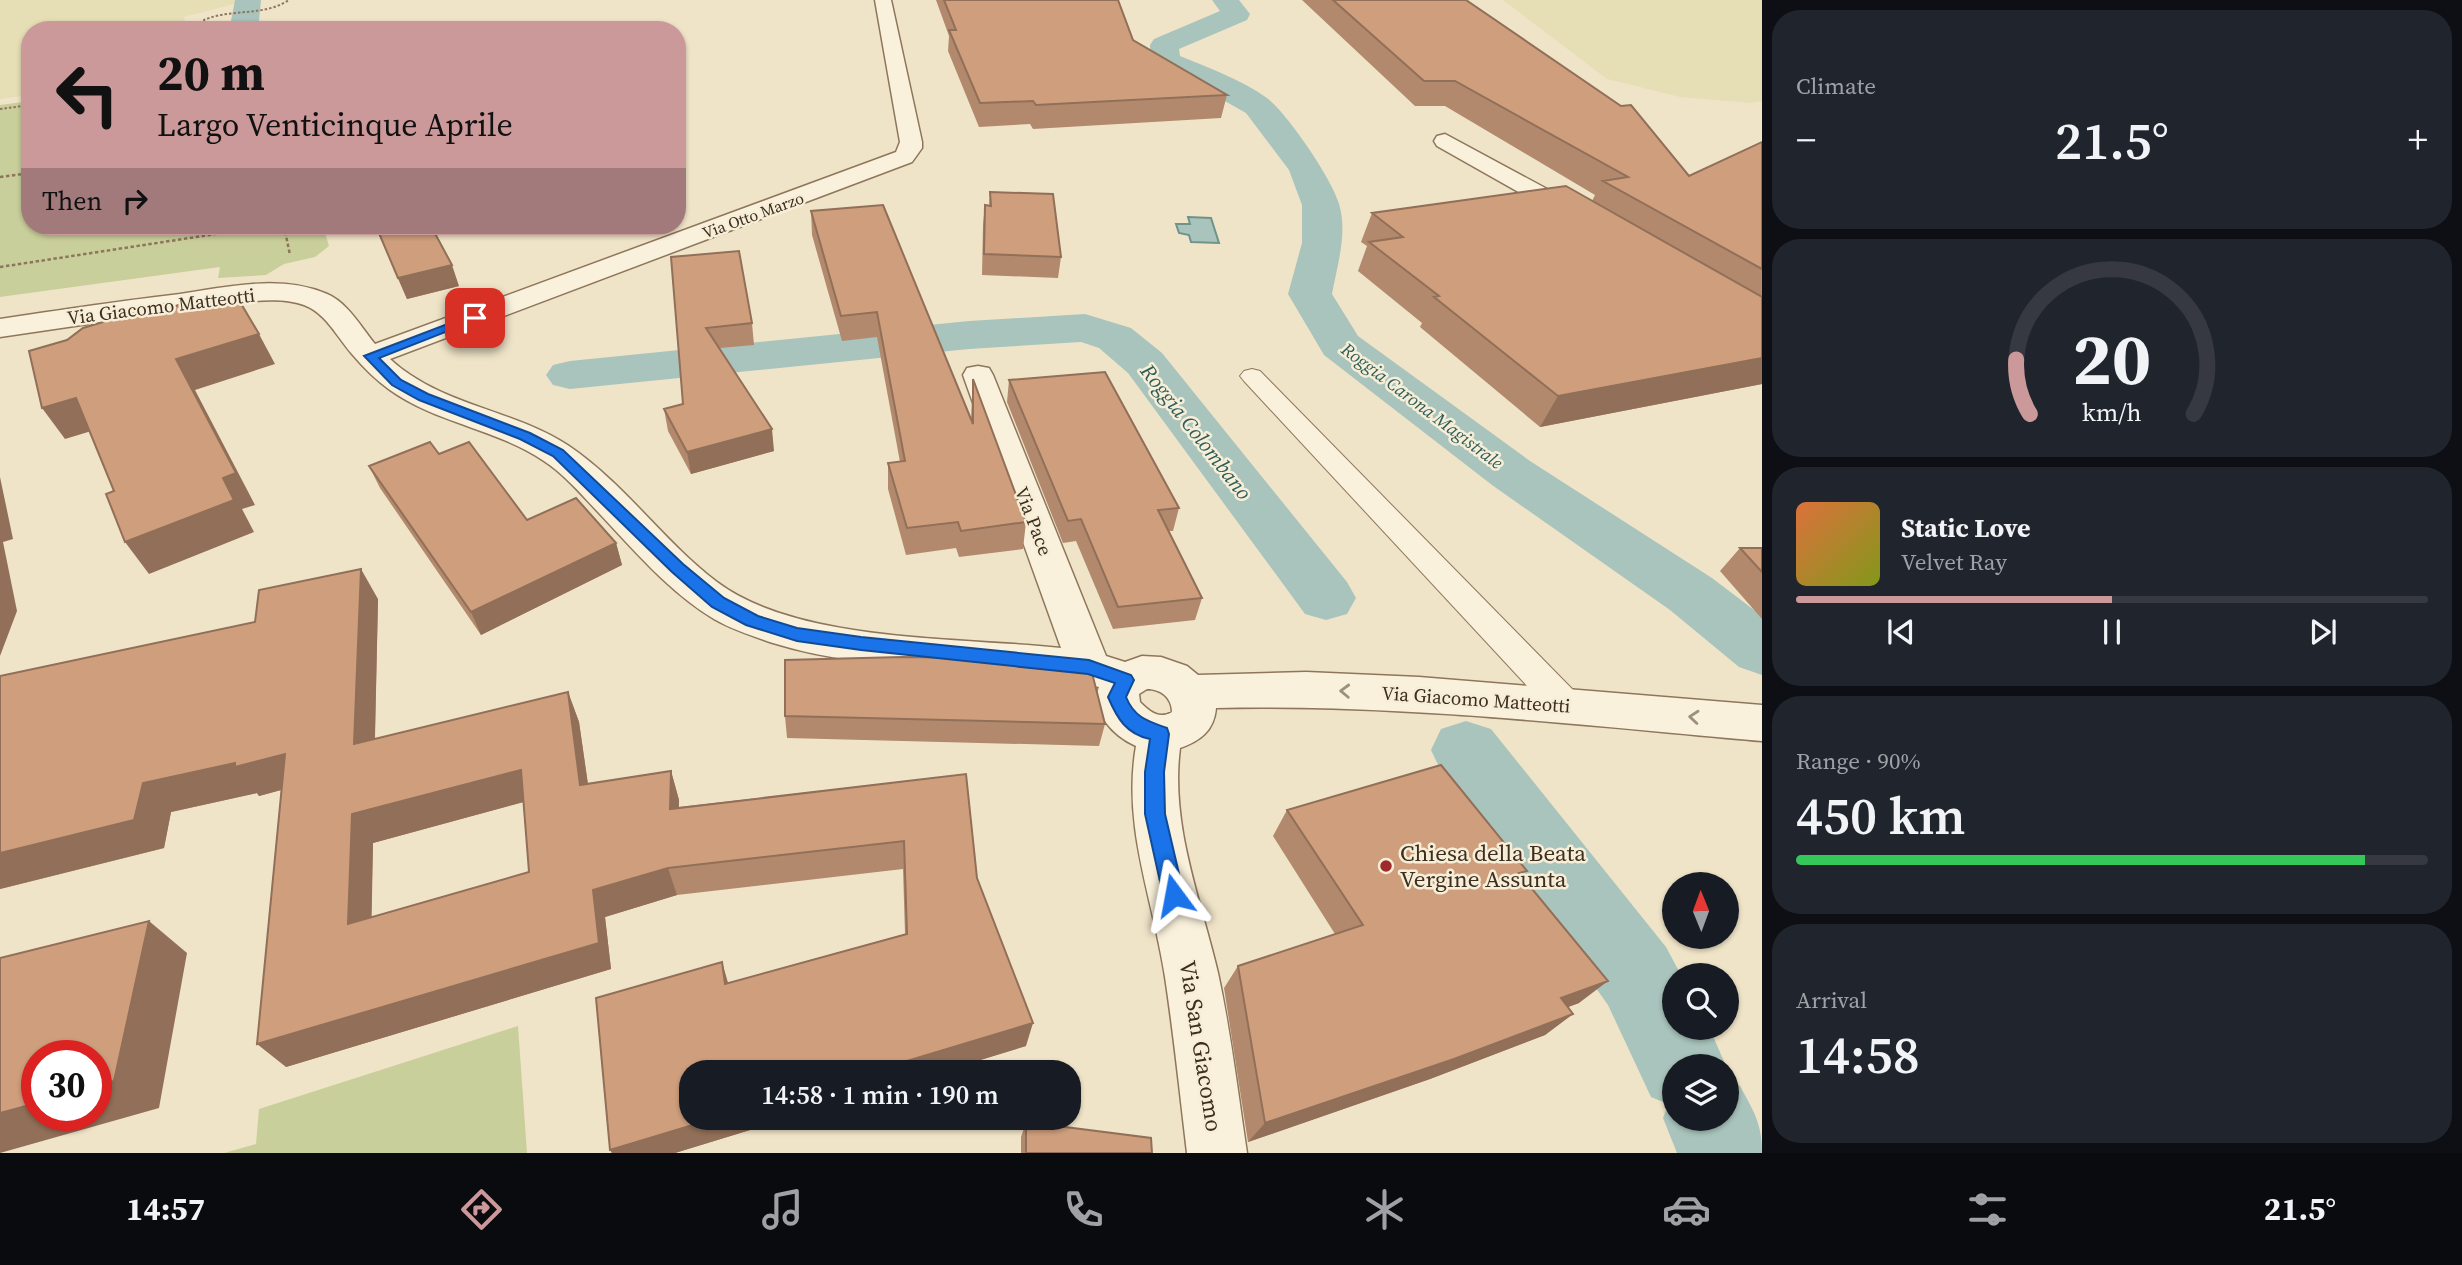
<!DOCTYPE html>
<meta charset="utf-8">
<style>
:root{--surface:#171b24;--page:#20242c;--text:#f1f3f6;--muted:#9ea1a6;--line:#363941;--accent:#cc999b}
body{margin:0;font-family:"Source Serif 4",serif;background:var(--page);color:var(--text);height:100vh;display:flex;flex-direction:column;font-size:26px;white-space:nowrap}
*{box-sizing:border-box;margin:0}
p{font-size:23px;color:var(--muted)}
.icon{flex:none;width:38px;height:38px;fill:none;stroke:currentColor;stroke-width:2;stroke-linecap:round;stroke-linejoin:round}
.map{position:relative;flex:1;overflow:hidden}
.drawer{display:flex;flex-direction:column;gap:10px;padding:10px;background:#0d0f14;width:700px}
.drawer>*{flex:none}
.guide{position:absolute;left:21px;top:21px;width:665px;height:214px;border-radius:28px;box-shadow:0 2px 5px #0004;background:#cc999b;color:#111;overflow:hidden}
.needle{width:46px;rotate:359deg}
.controls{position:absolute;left:1662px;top:872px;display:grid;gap:14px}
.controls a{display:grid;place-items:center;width:77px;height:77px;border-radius:50%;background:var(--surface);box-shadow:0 2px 5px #0004;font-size:35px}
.speed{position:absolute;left:21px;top:1040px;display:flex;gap:14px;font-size:35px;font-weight:700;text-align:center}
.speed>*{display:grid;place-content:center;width:91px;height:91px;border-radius:50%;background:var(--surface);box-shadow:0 2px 5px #0004;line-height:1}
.speed .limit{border:10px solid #d22;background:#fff;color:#111}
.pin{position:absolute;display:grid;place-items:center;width:60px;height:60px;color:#fff;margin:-30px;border-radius:14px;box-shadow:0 4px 10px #0006}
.me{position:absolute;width:77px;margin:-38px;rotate:347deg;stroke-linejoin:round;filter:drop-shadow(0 0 5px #0008)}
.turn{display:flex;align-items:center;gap:24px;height:147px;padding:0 21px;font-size:32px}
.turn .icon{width:91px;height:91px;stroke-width:2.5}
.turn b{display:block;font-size:49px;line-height:60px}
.then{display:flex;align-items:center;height:66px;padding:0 21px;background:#0003;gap:14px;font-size:26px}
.big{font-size:52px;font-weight:600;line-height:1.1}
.drawer .widget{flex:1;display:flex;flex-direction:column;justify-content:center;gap:10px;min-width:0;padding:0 24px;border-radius:28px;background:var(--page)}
.drawer .dial{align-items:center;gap:0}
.dial svg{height:182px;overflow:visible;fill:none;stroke:var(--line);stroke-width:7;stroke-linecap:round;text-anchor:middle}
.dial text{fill:var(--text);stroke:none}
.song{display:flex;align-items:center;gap:21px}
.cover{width:84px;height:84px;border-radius:10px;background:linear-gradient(135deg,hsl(20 70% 55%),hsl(70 70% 35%))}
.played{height:7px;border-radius:4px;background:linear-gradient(90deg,var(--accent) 50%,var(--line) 50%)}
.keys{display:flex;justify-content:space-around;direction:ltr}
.heat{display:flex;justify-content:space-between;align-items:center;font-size:38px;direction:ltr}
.charge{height:10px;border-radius:5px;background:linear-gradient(90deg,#34c759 90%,var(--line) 0)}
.trip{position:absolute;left:679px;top:1060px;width:402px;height:70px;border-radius:28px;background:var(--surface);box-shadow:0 2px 5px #0004;font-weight:600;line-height:70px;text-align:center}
.tab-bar{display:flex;height:112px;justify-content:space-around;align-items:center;background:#090b0e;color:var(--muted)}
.tab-bar .icon{width:49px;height:49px}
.tab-bar .active{color:var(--accent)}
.tab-bar b{font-size:32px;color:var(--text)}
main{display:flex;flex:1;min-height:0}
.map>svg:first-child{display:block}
.farmland{fill:#e6deb5}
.green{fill:#c9cf9b}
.water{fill:#a9c4bc;stroke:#6f938a;stroke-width:2}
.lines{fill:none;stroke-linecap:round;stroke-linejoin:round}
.canal{fill:#a9c4bc;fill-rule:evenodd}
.lane-casing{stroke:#8d765c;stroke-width:2}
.street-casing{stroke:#8d765c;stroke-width:3}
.path-far1{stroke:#8d765c;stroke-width:2;stroke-dasharray:2.5 2;stroke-linecap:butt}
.path{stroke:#8d765c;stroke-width:2.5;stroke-dasharray:3.5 2.5;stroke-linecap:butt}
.lane{fill:#faf1dc;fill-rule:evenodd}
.street{fill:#faf1dc;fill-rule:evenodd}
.wall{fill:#b2896c;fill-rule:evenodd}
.shaded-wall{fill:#916f58}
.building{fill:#cf9f7d;stroke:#916f58;stroke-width:2;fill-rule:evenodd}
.oneway{stroke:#9c907e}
.route{fill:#1a73e8;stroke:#114b97;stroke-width:2}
.poi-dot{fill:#9e2a2b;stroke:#f7eed8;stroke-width:2.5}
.labels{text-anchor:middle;stroke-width:5;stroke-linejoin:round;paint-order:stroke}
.far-street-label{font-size:16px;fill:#3d2e20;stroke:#f7eed8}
.far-water-label{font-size:18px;font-style:italic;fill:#2f5d5a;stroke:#f7eed8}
.street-label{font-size:19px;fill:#3d2e20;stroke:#f7eed8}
.water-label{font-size:21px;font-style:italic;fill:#2f5d5a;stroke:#f7eed8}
.near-poi-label{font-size:23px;fill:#3d2e20;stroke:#f7eed8;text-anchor:start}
.near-street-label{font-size:23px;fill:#3d2e20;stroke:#f7eed8}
</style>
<main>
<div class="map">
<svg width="1762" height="1153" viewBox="0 0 1762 1153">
<rect width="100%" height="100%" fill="#f0e4c8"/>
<!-- farmland -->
<path class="farmland" d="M0,0H240L242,2L184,17L187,30H30V95L0,99Z
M1503,0H1762V101L1751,103L1680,97L1607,79Z"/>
<!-- green -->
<path class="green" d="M30,101V226H323L329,246L315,257L284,264L266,275L218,278L220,267L0,297V105Z
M518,1026L527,1153H224L256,1144L259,1109Z"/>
<!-- water -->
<path class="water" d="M1188,217L1211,218L1219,243L1191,242L1189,235L1179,233L1176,224H1190Z"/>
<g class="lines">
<!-- canal -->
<path class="canal" d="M235,0H261L259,21L261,30H233L231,21Z
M1212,0H1239L1250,14L1247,20L1179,49L1180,56C1209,68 1242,80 1267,98C1287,113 1332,179 1339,204C1348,233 1337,266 1332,294L1358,336L1530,461L1712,578L1762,616V675L1739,667L1670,610L1492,485L1324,355L1288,294L1302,243V205L1289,170L1246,113L1193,83L1156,67L1151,61L1150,45L1154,39L1220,11Z
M1085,314L1131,328L1162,353L1347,582L1356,598L1347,614L1326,620L1305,614L1128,373L1099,348L1081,342L969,349L570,389L553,385L546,375L553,365L570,361L969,321Z
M1466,721L1491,729L1666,947L1681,975H1675V1027H1709L1726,1066H1675V1118H1727V1081L1740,1086C1754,1112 1762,1123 1762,1153H1677L1663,1118L1668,1104L1651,1097L1608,1005L1441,771L1431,750L1441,729Z"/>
<defs>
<path id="lane" d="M1252,369L1260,371L1578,695L1583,705L1578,715L1566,719L1554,715L1244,381L1240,376L1244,371Z"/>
<path id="street" d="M875,0H891L922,142V148L912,162L390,359C441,406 513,409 569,446C625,484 664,542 717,582C798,643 961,637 1061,648L963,375L967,368L978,366L989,368L993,375L1106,656L1125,662L1142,656L1161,657L1187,666L1198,675L1306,672L1419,677L1762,705V741C1580,725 1399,704 1216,708C1214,731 1200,741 1180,748C1170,825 1201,900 1218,973C1231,1032 1238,1093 1247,1153H1187C1180,1095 1174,1036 1165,977C1153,898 1122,827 1136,746C1115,737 1089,712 1099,687C992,663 879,676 773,643C753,636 733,630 714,619C669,592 634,550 598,512C581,494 564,474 544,461C497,429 436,423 390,390C376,380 363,367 352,354C337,337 326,313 304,305C282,297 254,301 231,303L0,337V319C60,310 120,301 180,294C227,287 281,274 327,294C348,303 361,327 375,344L896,152L900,142ZM1147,689C1161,689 1172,698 1172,712C1159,720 1149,711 1140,702L1139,694Z
M1445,134L1586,210L1589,215L1586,220L1577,222L1568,220L1437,146L1434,141L1437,136Z"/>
</defs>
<!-- lane casing -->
<use href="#lane" class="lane-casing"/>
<!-- street casing -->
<use href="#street" class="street-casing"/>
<!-- path-far1 -->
<path class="path-far1" d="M206,30L204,20C232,8 263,17 289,0
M0,109L30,105"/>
<!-- path -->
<path class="path" d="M0,177L30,173
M284,226L290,255
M0,267L268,226"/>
<!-- lane -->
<use href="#lane" class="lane"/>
<!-- street -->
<use href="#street" class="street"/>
</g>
<!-- wall -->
<path class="wall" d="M936,0H1118L1133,40L1227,95L1221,118L1033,129L1030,124L979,127L948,51L949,36Z
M1302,0H1466L1689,176L1762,142V384L1540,427L1420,327L1422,323L1358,271L1367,246L1361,242L1372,213L1592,201L1595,195L1445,106H1415Z
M990,192L1061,257L1058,278L982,275L983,225L985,205L989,206Z
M811,211L971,418L973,379L1026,522L1023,549L959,557L956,548L906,555L888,489V463L900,462L877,337L842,341L812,235Z
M375,226L459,286L407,299Z
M671,257L752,323L754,345L720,348L774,451L691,474L668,431L664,409L683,404Z
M1009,380L1179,508L1173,531H1168L1202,598L1195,620L1113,629L1076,541L1063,543L1007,402Z
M439,454L527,520L616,543L622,565L481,635L380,488L369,466Z
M1740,548H1762V619L1720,571Z
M378,599L375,739L568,692L579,722L588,784L671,771L679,800V807L966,774L977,878L1026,1046L675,1153H612L610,1150L722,962L728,983L905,934L903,869L677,895L605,917L611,969L286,1067L281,790L259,796L257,793L171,812L164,848L0,889V676ZM523,802L529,872L371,918L373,843Z
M785,716L1105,724L1099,746L787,738Z
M1287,810L1522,876L1579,1003L1568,1007L1573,1014L1545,1035L1430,1079L1248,1142L1224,988L1238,966L1335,934L1273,836Z
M1026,1122L1152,1153H1021V1137Z"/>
<!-- shaded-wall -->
<path class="shaded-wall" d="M452,265L459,286L407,299L398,278Z
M259,334L275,364L195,390L255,505L242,509L254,532L149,574L125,542L223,478L176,359Z
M1762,358V384L1540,427L1558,396Z
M76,398L98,429L65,439L42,408Z
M772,429L774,451L691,474L687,452Z
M0,477L13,539L3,542L17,611L0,656Z
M616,543L622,565L481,635L471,612Z
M361,569L378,599L374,774L354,744Z
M568,692L579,722L592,813L580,785Z
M285,754L307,783L259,796L257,793L171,812L164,848L0,889V853L143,783L235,763Z
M521,770L535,799L373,843L371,950L348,924L352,814Z
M671,771L679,800L678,837L670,809Z
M668,868L677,895L605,917L611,969L286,1067L257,1044L593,890Z
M149,921L187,953L159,1108L0,1153V1113L37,1103V1115H96V1086Z
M722,962L729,987L725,984Z
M1608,981L1579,1003L1533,1020L1561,998Z
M1573,1014L1545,1035L1430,1079L1248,1142L1265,1123Z
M1033,1023L1026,1046L938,1073H867Z
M716,1118H789L675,1153H612L610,1150Z"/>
<!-- building -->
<path class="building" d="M944,0H1118L1133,40L1227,95L1036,105L1033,101L980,103L949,30H956Z
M1333,0H1466L1621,106L1631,105L1689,176L1762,142V269L1603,181L1628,177L1455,81H1424Z
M1566,186L1762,297V358L1558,396L1434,297L1439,296L1369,242L1403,237L1372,213Z
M990,192L1053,194L1061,257L984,254L985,205L991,206Z
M883,205L973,424V379L1026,522L961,531L958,522L907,528L888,463L905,461L877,312L841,316L811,211Z
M376,226H431L452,265L398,278Z
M739,251L752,323L706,328L772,429L687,452L664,409L683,404L671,257Z
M236,295L259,334L176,359L236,473L223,478L234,500L125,542L106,494L114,491L76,398L42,408L29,351L67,340L83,328L167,303L169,308L195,300L198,306Z
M1105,372L1179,508L1158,510L1202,598L1118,607L1081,519L1068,521L1009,380Z
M430,442L439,454L469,442L527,520L576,498L616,543L471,612L369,466Z
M1740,548H1762V572Z
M361,569L354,744L568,692L580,785L671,771L670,809L966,774L977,878L1033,1023L867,1073H691V1118H716L610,1150L596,998L722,962L725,984L907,934L904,841L668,868L593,890L599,943L257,1044L285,754L235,767V763L143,783L134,820L0,853V676L255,622L259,590ZM521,770L529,872L348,924L352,814Z
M902,657L1056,659L1090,665L1105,724L785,716V660Z
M1441,765L1527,871L1519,873L1608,981L1561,998L1573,1014L1454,1059L1265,1123L1238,966L1363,925L1287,810Z
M149,921L114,1081L96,1086V1055H37V1103L0,1113V958Z
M1026,1122L1151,1138L1152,1153H1026Z"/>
<!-- one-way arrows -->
<defs><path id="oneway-chevron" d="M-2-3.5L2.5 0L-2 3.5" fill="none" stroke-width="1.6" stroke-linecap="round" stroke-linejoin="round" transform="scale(1.75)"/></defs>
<g class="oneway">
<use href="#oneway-chevron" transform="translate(1345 691) rotate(-178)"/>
<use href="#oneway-chevron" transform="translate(1694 717) rotate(-175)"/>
</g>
<!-- route -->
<path class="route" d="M471,315L481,318L379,358L401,380L428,394L530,433L563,450L683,564L724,598L758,616L797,628L861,637L1089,660L1131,675L1134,680L1126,697C1134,717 1147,721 1167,728L1169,734L1164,772L1165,814L1184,895L1181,902L1174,905L1166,902L1163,895L1145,814V772L1150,739C1126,734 1117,718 1108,697L1115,683L1088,674L861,650L797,641L746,625L712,607L672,572L553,456L520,439L419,400L392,385L364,356Z"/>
<!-- markers -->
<circle class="poi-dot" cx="1386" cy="866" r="7"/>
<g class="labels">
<!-- far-street labels -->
<g class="far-street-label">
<text transform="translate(753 215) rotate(-20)" y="6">Via Otto Marzo</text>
</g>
<!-- far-water labels -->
<g class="far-water-label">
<text transform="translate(1422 406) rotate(37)" y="6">Roggia Carona Magistrale</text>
</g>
<!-- street labels -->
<g class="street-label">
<text transform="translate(161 306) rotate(-7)" y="7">Via Giacomo Matteotti</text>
<text transform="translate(1034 521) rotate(69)" y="7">Via Pace</text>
<text transform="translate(1476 699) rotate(4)" y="7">Via Giacomo Matteotti</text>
</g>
<!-- water labels -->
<g class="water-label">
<text transform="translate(1196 432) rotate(52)" y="7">Roggia Colombano</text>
</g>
<!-- near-poi labels -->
<g class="near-poi-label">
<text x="1400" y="861">Chiesa della Beata<tspan x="1400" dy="26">Vergine Assunta</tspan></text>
</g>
<!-- near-street labels -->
<g class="near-street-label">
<text transform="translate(1201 1046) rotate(81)" y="8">Via San Giacomo</text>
</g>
</g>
</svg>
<div class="controls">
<a><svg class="needle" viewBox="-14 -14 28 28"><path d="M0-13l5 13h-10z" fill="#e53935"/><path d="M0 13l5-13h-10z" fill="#9ea1a6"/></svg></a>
<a><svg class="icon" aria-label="search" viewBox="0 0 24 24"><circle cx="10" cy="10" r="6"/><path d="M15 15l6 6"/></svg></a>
<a><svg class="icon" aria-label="layers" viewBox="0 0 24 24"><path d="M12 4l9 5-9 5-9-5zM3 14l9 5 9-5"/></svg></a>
</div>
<div class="speed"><div class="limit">30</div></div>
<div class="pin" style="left:475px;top:318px;background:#d93025"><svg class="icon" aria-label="arrive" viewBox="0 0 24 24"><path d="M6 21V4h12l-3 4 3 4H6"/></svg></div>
<svg class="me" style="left:1174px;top:895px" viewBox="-20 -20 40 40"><path d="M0-17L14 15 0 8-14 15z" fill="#1a73e8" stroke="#fff" stroke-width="4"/></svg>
<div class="trip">14:58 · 1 min · 190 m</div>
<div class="guide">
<div class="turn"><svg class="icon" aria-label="left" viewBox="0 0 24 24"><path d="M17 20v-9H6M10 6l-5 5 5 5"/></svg><div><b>20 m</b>Largo Venticinque Aprile</div></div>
<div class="then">Then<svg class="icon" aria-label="right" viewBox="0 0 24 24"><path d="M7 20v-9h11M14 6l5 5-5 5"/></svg></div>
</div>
</div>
<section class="drawer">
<div class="widget"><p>Climate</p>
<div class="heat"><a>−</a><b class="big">21.5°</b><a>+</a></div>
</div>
<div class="widget dial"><svg viewBox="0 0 100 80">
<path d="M14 69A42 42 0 1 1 86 69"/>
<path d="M14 69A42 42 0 0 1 8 45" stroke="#cc999b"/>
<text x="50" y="56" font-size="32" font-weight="700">20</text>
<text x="50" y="72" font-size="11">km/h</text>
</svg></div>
<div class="widget">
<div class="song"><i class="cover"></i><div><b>Static Love</b><p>Velvet Ray</p></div></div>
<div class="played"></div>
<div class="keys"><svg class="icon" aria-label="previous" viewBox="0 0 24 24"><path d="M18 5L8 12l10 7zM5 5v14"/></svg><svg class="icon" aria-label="pause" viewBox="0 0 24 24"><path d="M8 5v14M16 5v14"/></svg><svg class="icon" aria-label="next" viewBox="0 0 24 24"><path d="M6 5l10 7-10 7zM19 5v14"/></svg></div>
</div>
<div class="widget"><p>Range · 90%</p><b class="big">450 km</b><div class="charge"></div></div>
<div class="widget"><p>Arrival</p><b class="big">14:58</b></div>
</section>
</main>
<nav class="tab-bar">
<b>14:57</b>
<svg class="icon active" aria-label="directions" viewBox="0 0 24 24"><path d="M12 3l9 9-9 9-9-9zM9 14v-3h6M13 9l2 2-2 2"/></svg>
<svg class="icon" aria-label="music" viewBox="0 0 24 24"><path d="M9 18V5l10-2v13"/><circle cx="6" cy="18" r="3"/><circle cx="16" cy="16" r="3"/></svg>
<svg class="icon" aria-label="phone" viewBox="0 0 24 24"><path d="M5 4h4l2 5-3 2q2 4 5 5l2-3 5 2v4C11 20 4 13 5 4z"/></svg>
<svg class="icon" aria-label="climate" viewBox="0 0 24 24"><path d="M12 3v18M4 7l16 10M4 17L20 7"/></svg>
<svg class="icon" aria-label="car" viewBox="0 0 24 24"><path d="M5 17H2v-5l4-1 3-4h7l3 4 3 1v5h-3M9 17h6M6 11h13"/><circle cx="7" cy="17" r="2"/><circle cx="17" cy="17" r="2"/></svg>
<svg class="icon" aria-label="filters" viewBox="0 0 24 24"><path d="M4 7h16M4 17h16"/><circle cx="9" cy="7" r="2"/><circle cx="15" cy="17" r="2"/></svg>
<b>21.5°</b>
</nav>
